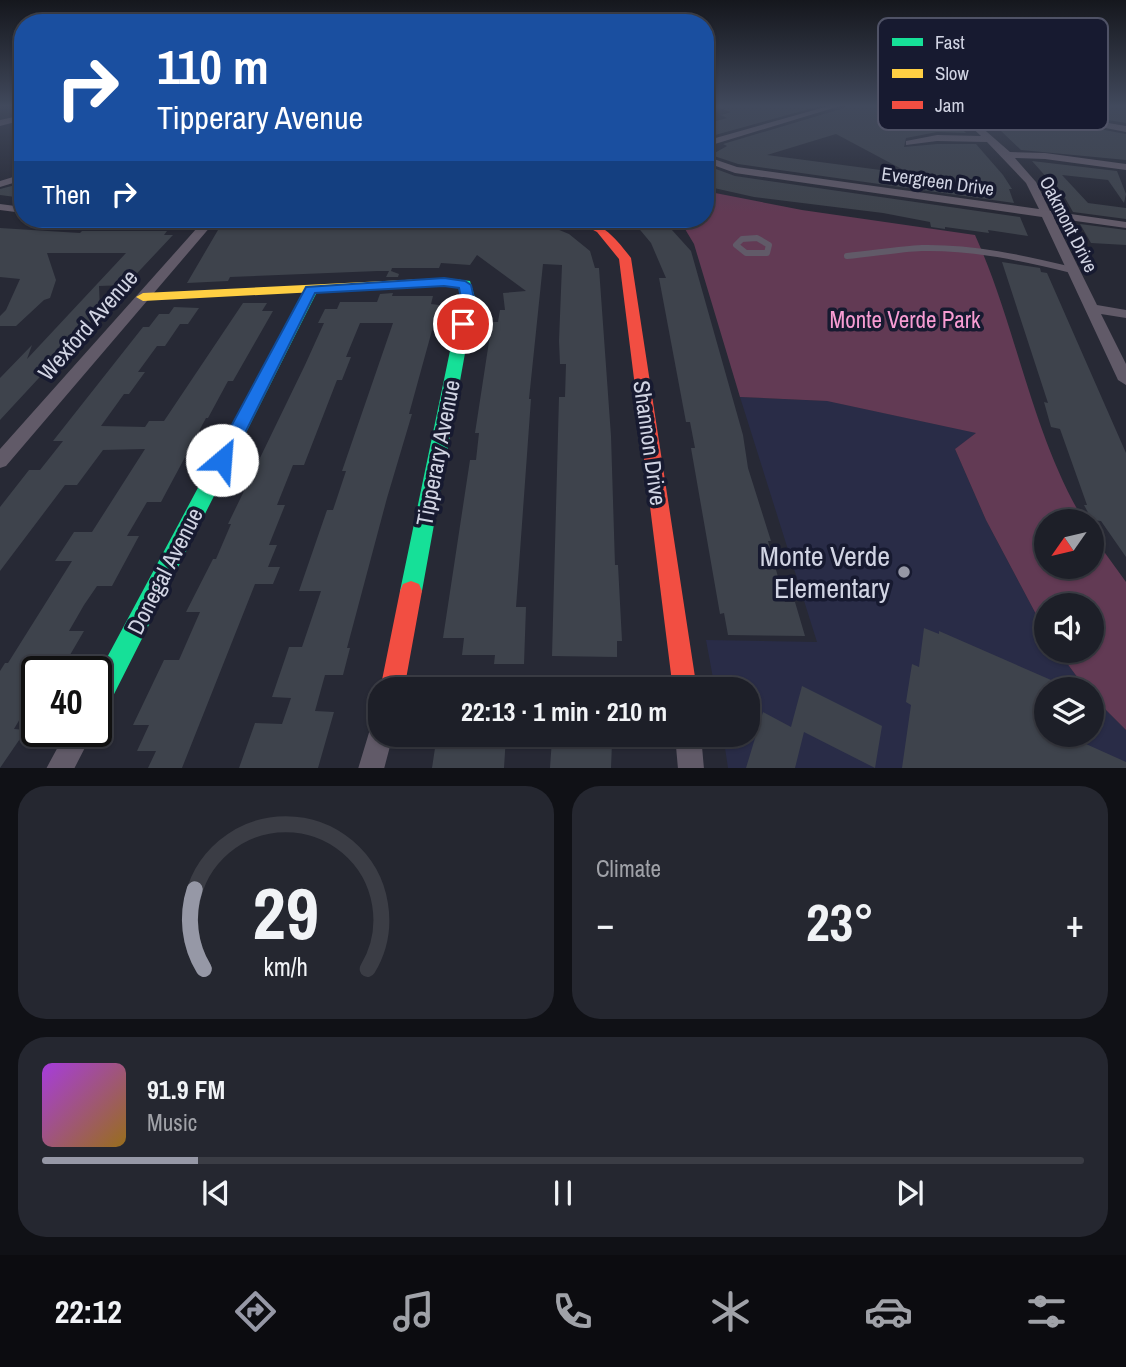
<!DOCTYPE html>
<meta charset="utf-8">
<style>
:root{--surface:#1d1f28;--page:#252730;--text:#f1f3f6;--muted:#a0a2a8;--line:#3b3d45;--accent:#9698a6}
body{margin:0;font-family:"Archivo Narrow",sans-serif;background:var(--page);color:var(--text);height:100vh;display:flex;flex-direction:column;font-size:26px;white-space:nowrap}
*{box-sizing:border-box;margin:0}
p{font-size:23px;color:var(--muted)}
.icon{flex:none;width:38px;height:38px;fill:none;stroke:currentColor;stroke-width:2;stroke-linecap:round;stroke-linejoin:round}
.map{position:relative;height:768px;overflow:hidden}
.details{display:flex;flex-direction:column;gap:18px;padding:18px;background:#101116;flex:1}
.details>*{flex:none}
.banner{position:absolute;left:14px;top:14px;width:700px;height:214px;border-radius:28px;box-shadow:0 2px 5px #0004,0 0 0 2px var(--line);background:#1a4fa0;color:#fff;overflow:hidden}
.needle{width:46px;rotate:236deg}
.fabs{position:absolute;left:1034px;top:509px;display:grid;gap:14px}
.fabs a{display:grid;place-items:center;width:70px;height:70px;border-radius:50%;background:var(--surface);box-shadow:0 2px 5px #0004,0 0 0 2px var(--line);font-size:35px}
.speed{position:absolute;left:21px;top:656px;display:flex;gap:14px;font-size:35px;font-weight:700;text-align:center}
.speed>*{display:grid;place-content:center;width:91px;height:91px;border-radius:50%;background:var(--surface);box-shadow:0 2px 5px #0004,0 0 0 2px var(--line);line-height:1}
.speed .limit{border:4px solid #111;border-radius:10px;background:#fff;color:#111}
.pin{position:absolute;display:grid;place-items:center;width:60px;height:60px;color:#fff;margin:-30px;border:4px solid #fff;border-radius:50%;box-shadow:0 2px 7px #0007}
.me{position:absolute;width:77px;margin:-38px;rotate:27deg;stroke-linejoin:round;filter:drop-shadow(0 0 5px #0008)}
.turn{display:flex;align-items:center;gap:24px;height:147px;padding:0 28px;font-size:32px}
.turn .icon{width:91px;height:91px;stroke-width:2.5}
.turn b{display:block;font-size:49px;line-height:60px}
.then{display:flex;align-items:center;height:66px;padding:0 28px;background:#0003;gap:14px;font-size:26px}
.big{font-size:52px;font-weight:700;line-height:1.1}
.details .widget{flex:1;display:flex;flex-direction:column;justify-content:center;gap:10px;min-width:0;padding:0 24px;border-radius:28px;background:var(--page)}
.details .dial{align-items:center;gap:0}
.dial svg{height:182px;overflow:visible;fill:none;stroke:var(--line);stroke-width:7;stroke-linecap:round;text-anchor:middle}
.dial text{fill:var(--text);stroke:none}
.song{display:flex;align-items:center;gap:21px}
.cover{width:84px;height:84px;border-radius:10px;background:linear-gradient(135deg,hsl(280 70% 55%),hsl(40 70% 35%))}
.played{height:7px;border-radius:4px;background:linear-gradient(90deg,var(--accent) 15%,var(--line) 15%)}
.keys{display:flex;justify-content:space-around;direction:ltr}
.heat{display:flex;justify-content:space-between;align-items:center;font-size:38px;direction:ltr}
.details .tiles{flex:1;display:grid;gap:18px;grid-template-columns:1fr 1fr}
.widget:last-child{grid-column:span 2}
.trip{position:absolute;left:368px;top:677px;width:392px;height:70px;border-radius:28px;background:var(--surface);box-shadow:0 2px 5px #0004,0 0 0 2px var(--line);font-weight:700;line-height:70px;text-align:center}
.tab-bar{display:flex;height:112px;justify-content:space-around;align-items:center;background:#0c0c10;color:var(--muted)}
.tab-bar .icon{width:49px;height:49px}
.tab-bar .on{color:var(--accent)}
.tab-bar b{font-size:32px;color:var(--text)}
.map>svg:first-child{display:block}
.built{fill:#292c47}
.green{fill:#623a54}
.building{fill:#3e434c;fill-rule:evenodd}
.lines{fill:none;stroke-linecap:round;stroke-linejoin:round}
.lane{stroke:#615a68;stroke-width:6}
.street{fill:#615a68;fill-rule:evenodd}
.fast{fill:#16e098;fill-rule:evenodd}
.slow{fill:#ffcf43;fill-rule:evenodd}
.jam{fill:#f24e42;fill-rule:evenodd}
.route{fill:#1a73e8;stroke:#114b97;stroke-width:2}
.poi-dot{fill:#9698a6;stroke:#171a30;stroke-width:2.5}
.labels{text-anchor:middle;stroke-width:7;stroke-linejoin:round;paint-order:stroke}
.far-street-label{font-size:19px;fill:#d1d4e3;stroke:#171a30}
.park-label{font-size:23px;fill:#f79cd3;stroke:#171a30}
.street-label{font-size:23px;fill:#d1d4e3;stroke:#171a30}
.near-poi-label{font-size:28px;fill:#d1d4e3;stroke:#171a30;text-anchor:end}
.key{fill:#171a30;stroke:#4f5266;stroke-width:2}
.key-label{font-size:19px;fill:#d1d4e3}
</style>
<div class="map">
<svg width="1126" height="769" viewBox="0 0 1126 769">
<rect width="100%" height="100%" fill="#272935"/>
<!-- built -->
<path class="built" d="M740,397L828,401L977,433L955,449L986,520L1046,633V651H1058L1086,689L1046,690V735H1092V696L1126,730V768H728L723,735H747V690L715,689L706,640L817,642Z"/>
<!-- green -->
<path class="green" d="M705,191L802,210L975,235C1017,328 1031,432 1084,521L1046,522V567H1092V535L1126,582V730L1092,696V690L1086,689L1058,651H1092V606H1046V633L986,520L955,449L976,433L827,401L740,397L694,244L679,219H705Z"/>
<!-- building -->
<path class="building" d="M846,105H937L968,129H962L966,133L937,132L906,138L904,147L937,144H976L1003,175L1012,189H1009L1014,203L738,164L711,155L727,146L723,144L844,108ZM836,134L911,174L767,155Z
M1019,105H1126V123Z
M714,106V105H824L708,137L705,136V124L727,118L721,115L731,112Z
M979,112L999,114L1004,123L1013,113L1126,134V160L1021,150L1000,130L988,129Z
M1032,161L1117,171L1126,194L1124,203L1108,180L1062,175L1088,203L1126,208V219L1073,212L1060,189H1057Z
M705,165L735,176L1020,217L1028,236L988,230L989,233L945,227V229L931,227L930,222L883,213L754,197L705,186Z
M23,183V198L0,195V189Z
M507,219L535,224L540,222L569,234L590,251L595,268H599L611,436L615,565H618L622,641H617V657L552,656L559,397H565L566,364H560L559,341L562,265L543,264L529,399H531L516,607H526L524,664H494L495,655H462L464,638H443L470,460H476L479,433H475L492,322H498L500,310H505L503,293L526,291L477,255L470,265L441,263L439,268H392L391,271L399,274L398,277H386L389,271H378L230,277L228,281L187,283L218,230Z
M631,219H662L691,251L743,435L748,468L771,541H768L785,602H795L805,636L728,635L724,613L720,614L691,448H695L690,422H686L659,278H666L651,243Z
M1080,224L1126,230V245L1091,243Z
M0,228L80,233L82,231H167L164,235H173L126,285L99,286L100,312L0,420V378L32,345L27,359L126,253H47L56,280L50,298L44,300L16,326H0V316L6,310L20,279L0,277Z
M1002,262L1040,268L1041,272L1047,273L1126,453V557L1101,521L1092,520L1084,505H1087L1060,429L1051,427L1044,402L1048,403Z
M393,293L392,296H433L431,304L439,305L409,414H412L387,498L347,648H350L343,675H325L315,711L334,712L318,768H239L255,723L282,724L291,698L272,697L289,647H302L321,591H299L327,510H333L346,471H342L393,323H360L346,357H351L342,380H337L304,465H293L277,505H285L269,545H277L268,567H280L273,584H255L182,768H148L156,751H137L149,725H133L164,660H179L200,612H186L213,559H216L231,524H228L305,365L324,323H318L325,309H337L340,302H377L380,294Z
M243,303H267L262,311H273L233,381H228L208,418H206L161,502H147L127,536H139L112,586H97L84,605L69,631H84L60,672H37V690L14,729L26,730L0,768V671L5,663H8L72,561H55L74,532H92L145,449L103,450L77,485H65L0,571V507L29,470H40L63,441H53L143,327H149L159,314H169L174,307L199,308L188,324H180L165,346H157L138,372H145L129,394H124L101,426L145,427L149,421H164Z
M924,628L939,634V631L1074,690H1046V735H1066L1126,762V768H902L911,705L906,702L912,664L919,667Z
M802,686L882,726L875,768L804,732L795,768H746L763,712L791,727Z
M437,735L506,737L504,768H432Z
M552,739L612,743L611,768H550Z"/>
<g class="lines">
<!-- lane -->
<path class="lane" d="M757,238L769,245L767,253H746L736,245L742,239Z
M847,256C872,254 897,249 922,248C973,247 1023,258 1072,270"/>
<!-- street -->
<path class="street" d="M832,105H843L705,147V141Z
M948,105H956L1010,152L1045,153L1126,164V170L1045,159L1015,158L1036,182L1050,211L1126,222V228L1054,218L1097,305L1126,310V318L1101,314L1126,364V385L1118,380L1042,217L735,173L705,162V156L737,167L1039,209L1026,183L987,142L937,141L906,145V141L937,135L981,136Z
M988,105H1003L1126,126V132Z
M23,115V120L0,126V120Z
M23,174V180L0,187V181Z
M0,204L23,207V213L0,210Z
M205,219H217L6,466L0,468V449Z
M380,722V735H393L384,769H358L371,726Z
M66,732H93L74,769H46Z
M675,735H701L704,769H678Z"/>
<!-- fast -->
<path class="fast" d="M445,278L470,281L475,298L422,591L419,598L411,601L403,598L400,591L461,298L459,287L440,285V279Z
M311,286L318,290L105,712L96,715V678L304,290Z"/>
<!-- slow -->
<path class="slow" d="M445,278L450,279V285L143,301L136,297L143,293Z"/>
<!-- jam -->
<path class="jam" d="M572,219C600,219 615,237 631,258L697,690H673L619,259L597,232Z
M411,581L419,584L422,591L404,690H380L400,591L403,584Z"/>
</g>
<!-- sky -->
<linearGradient id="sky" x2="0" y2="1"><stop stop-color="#15171d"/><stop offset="0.5" stop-color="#41495c"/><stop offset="1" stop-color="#41495c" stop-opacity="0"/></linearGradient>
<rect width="1126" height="212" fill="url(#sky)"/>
<!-- route -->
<path class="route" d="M444,278L465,281L471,285L474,298L468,327L463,328L455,324L461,298L459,288L444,286L315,293L229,465H216L213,460L306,287Z"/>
<!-- markers -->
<circle class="poi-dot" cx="904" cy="572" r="7"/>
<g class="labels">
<!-- far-street labels -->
<g class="far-street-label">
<text transform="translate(938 181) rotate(8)" y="7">Evergreen Drive</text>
<text transform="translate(1069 224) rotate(63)" y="7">Oakmont Drive</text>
</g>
<!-- park labels -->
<g class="park-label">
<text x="905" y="328">Monte Verde Park</text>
</g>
<!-- street labels -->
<g class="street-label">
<text transform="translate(88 325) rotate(-49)" y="8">Wexford Avenue</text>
<text transform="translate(650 443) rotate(82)" y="8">Shannon Drive</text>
<text transform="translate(438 453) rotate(-79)" y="8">Tipperary Avenue</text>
<text transform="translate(165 571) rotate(-63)" y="8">Donegal Avenue</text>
</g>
<!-- near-poi labels -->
<g class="near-poi-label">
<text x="890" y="566">Monte Verde<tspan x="890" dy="32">Elementary</tspan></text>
</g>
</g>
<!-- legend -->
<rect x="878" y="18" width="230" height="112" rx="10" class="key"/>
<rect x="892" y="38" width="31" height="8" fill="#16e098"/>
<rect x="892" y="69" width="31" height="9" fill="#ffcf43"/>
<rect x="892" y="101" width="31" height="8" fill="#f24e42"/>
<g class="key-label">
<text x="935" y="49">Fast</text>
<text x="935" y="80">Slow</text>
<text x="935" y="112">Jam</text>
</g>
</svg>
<div class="fabs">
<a><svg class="needle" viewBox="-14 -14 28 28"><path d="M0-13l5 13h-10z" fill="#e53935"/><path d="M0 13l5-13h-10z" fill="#a0a2a8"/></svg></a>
<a><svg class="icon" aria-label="sound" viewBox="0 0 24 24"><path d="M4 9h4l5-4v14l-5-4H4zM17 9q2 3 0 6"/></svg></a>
<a><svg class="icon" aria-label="layers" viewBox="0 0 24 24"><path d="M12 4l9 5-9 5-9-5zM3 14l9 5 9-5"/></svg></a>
</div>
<div class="speed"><div class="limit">40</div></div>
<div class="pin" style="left:463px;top:324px;background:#d93025"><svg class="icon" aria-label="arrive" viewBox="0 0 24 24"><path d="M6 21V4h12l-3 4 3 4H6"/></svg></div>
<svg class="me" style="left:222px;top:460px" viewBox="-20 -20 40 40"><circle r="19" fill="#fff"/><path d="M0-13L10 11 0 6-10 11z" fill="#1a73e8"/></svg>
<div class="trip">22:13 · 1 min · 210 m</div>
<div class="banner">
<div class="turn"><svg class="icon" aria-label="right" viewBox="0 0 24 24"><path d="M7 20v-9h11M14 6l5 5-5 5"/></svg><div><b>110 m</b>Tipperary Avenue</div></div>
<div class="then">Then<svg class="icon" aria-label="right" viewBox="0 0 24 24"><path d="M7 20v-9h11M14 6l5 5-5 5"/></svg></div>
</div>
</div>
<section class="details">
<div class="tiles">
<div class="widget dial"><svg viewBox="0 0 100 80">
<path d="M14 69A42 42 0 1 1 86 69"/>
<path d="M14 69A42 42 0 0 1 10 34" stroke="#9698a6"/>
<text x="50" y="56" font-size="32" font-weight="700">29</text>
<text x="50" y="72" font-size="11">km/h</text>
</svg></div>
<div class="widget"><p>Climate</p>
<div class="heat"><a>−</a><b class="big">23°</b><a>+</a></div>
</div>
<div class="widget">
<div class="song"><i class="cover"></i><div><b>91.9 FM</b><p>Music</p></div></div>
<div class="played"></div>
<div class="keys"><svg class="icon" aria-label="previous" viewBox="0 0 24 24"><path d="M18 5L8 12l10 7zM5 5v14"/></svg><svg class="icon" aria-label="pause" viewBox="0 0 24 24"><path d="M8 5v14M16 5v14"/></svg><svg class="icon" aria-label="next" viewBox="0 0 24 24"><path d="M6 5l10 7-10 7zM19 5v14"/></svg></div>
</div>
</div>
</section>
<nav class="tab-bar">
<b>22:12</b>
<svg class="icon on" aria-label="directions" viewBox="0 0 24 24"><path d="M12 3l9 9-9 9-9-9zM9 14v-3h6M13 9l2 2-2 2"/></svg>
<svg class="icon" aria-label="music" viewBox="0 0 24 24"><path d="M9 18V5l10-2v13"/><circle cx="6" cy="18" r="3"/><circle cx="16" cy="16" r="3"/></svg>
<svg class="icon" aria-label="phone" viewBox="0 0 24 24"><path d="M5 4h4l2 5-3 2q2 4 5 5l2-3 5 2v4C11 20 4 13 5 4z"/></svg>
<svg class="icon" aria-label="climate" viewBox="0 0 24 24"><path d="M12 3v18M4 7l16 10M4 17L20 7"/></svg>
<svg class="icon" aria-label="car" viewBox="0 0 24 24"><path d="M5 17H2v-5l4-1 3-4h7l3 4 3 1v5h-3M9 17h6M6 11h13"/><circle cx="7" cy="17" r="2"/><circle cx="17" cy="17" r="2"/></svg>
<svg class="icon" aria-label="filters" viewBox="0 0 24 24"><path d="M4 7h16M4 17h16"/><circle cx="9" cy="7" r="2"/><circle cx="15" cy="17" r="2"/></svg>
</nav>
